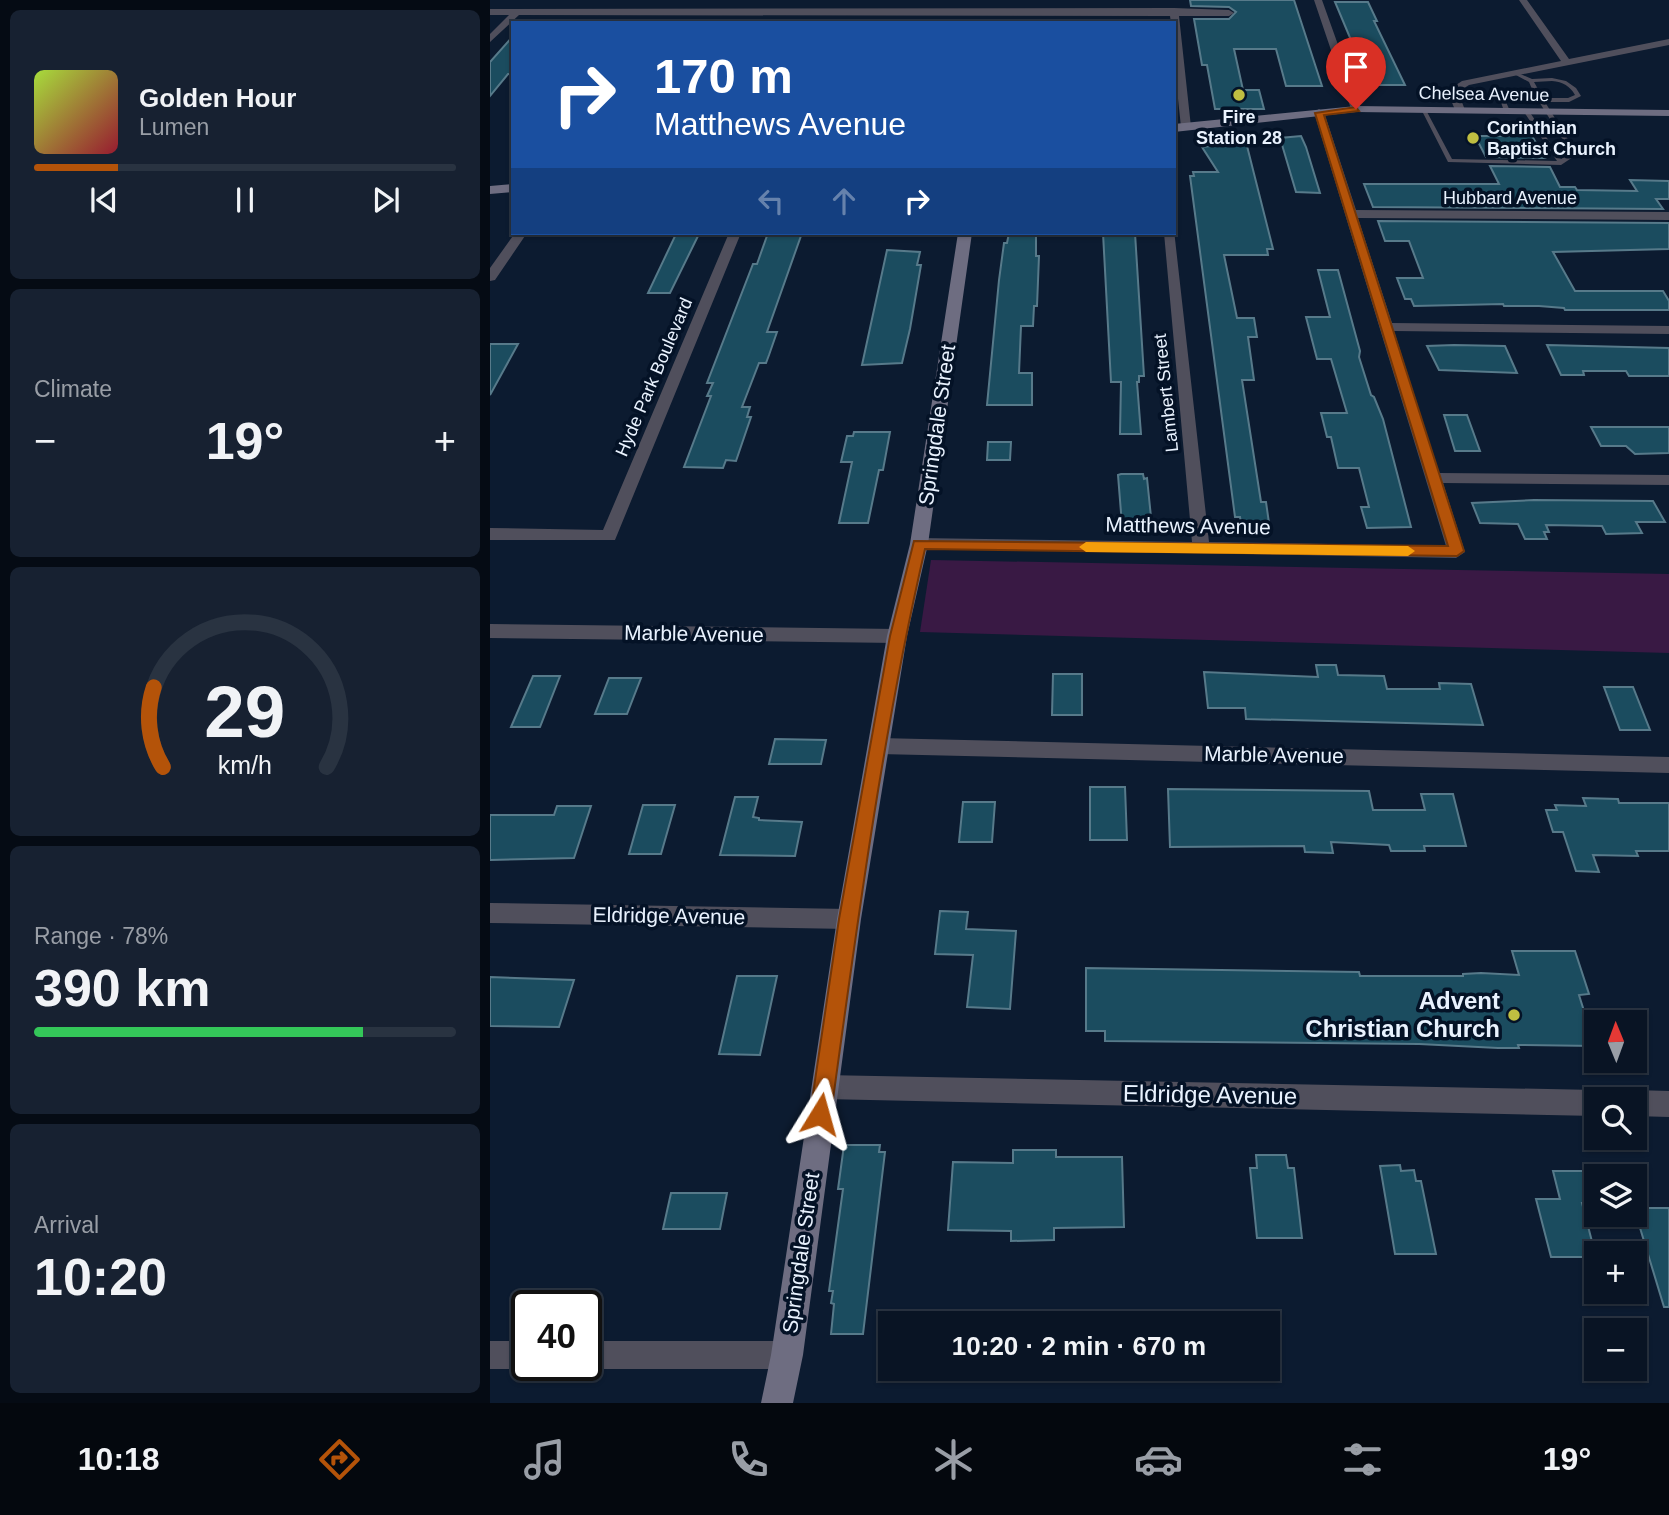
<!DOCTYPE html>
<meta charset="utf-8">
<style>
:root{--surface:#091424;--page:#172131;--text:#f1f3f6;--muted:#999ea6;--line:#293341;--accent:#b45309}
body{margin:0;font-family:Arial,sans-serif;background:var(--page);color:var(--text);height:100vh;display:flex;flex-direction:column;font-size:26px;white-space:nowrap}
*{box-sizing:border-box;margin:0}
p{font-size:23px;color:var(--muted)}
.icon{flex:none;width:38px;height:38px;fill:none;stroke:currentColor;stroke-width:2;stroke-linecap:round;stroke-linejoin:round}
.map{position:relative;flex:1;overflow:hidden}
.details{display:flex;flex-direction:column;gap:10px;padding:10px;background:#050b14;width:490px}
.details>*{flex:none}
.guide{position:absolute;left:21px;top:21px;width:665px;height:214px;border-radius:0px;box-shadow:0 2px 5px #0004,0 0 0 2px var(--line);background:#1a4fa0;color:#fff;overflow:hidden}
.needle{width:46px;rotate:359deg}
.buttons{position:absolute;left:1094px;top:1010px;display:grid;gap:14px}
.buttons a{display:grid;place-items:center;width:63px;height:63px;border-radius:0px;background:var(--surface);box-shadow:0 2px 5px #0004,0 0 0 2px var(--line);font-size:35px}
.speed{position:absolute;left:21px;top:1290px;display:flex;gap:14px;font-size:35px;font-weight:700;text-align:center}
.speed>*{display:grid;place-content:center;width:91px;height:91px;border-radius:50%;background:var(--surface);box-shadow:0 2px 5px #0004,0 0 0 2px var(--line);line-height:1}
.speed .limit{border:4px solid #111;border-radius:10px;background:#fff;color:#111}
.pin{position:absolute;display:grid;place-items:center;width:60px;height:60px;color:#fff;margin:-72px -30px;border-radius:50% 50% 50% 0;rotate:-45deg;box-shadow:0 0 7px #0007}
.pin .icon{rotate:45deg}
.me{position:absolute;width:77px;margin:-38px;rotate:8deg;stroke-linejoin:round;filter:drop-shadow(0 0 5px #0008)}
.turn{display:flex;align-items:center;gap:24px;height:147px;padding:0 28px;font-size:32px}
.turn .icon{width:91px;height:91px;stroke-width:2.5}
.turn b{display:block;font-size:49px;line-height:60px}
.lanes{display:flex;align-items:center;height:66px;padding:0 28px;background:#0003;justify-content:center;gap:35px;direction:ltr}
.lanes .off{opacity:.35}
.big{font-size:52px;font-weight:700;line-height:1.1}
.details .widget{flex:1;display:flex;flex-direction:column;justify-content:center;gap:10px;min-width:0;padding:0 24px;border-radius:10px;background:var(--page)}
.details .dial{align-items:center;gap:0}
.dial svg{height:182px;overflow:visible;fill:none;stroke:var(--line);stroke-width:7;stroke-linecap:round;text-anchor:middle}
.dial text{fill:var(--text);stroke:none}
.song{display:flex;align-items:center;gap:21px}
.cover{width:84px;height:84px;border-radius:10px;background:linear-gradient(135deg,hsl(80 70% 55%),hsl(350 70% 35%))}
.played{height:7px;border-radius:4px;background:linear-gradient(90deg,var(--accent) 20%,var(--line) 20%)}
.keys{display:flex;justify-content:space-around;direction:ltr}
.heat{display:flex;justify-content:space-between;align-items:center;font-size:38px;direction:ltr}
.charge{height:10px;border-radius:5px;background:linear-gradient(90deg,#34c759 78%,var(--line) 0)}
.trip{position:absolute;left:388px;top:1311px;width:402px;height:70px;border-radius:0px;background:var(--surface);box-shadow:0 2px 5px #0004,0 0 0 2px var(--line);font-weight:700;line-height:70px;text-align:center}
.menu{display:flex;height:112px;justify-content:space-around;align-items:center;background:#04080e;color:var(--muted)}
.menu .icon{width:49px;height:49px}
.menu .active{color:var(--accent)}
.menu b{font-size:32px;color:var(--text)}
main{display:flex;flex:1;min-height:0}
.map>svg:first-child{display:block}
.green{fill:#391944}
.building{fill:#1b4c5f;stroke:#577a8a;stroke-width:2}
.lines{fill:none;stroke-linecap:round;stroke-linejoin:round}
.lane{fill:#504f5c;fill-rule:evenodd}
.street{fill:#504f5c;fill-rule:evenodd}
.secondary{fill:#6e6d81;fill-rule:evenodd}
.route{fill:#b45309;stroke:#753606;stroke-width:2}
.slow{fill:#f59e0b}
.poi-dot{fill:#bfbe41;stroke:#041226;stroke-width:2.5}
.labels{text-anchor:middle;stroke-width:7;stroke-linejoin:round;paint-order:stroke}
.far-street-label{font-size:18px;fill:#e9f2fe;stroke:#041226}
.far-poi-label{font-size:18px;font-weight:bold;fill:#e9f2fe;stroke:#041226}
.street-label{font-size:21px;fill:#e9f2fe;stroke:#041226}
.near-poi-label{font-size:24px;font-weight:bold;fill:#e9f2fe;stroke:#041226;text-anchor:end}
.near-street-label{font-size:24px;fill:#e9f2fe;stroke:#041226}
</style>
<main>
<section class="details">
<div class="widget">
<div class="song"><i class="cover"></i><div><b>Golden Hour</b><p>Lumen</p></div></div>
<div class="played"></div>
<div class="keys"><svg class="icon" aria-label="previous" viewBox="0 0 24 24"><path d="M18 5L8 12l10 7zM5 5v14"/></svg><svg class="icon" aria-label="pause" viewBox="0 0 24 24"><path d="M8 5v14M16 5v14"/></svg><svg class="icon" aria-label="next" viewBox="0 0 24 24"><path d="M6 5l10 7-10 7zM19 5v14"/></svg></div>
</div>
<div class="widget"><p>Climate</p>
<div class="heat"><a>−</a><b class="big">19°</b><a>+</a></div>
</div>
<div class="widget dial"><svg viewBox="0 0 100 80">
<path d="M14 69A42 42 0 1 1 86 69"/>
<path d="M14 69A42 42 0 0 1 10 34" stroke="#b45309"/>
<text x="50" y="56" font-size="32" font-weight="700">29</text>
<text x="50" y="72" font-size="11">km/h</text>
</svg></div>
<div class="widget"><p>Range · 78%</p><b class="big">390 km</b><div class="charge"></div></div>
<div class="widget"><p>Arrival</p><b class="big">10:20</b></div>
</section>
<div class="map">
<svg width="1179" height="1403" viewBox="0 0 1179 1403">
<rect width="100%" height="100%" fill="#0c1b30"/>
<!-- green -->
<path class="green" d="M441,560L1179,574V653L430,632Z"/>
<!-- building -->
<path class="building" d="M700,0H804L832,86H796L786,49H744L753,90H769L774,109H725L717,65H712L704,19H739L746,12L739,7L701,6Z
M845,2H878L887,21H884L915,85H889L882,64H871Z
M23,36V74H18L0,96V62Z
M811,136L816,147L830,193L806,192L790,138Z
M985,136H1042L1055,158L996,157Z
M756,142L783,249H777L778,255H734L747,318H764L767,337H758L764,380H752L771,502H776L779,523H751L750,517H745L700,176H704L703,172H728L712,147Z
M1000,166L1060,167L1070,187H1085L1087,190L1147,191L1140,180L1179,181V199H1166L1173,209L883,207L874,184H1009Z
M888,221L1179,223V249L1063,252L1085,291H1173L1179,301V310H1075L1074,308L1049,306H1014L1013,304L924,306L921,299H915L907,278H933L919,241H895Z
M278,233H312L277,332H287L279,355L276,363H269L252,407H260L257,417H261L246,461L236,460L233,468L194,467L221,396H217L223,383H217L263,264H267Z
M519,233H546V256H549L547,306H544L543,326H531L529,373H542V405H497L509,280L514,243H517Z
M613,233H645L654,376H649V382H647L651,434H630L631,382H621Z
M186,234H209L180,293H158Z
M397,250L430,252L427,265H431L420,329L412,363L372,365Z
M828,270H848L870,351L869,357L881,395L884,397L893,419L921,527L877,528L871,507H879L869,468H848L841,437H837L831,413H857L841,359H827L816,317H840Z
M0,344H28L0,395Z
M964,345L1015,346L1027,373L949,370L937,346Z
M1057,345L1179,348V376H1139L1136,371H1093L1094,375H1071Z
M954,415H977L990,451H965Z
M1101,427H1179V453L1145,454L1136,446H1111Z
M364,432H400L393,470H389L378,523H349L362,462H351L357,436H363Z
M498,442H521L520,460H497Z
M631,474H653L654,479L657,478L661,517H655L656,525H632L628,475Z
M1044,500L1163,501L1175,522H1146L1152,533L1116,534L1112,526L1056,525L1059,532H1054L1057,539H1035L1028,524L990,523L982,503Z
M826,665H846L848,675L894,676L897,689H950L949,683L981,684L993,725L756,719L755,708H718L714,672L828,677Z
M563,674H592V715H562Z
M43,676H70L50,727H21Z
M119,678H151L137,714H105Z
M1114,687H1143L1160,730H1130Z
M285,739L336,740L331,764H279Z
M600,787H635L637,840H600Z
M678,789L879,791L883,810H935L931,794H963L976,846H934L935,851H901L899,845L841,842L843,853L815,852L814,846L680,847Z
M245,797H268L263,817L269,818V820L312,822L305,856L230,855Z
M1093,798L1128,799L1129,803H1179V851H1146L1148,856L1103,855L1109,872L1086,871L1073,832H1063L1056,810H1067L1065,805L1096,806Z
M473,802H505L502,842H469Z
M153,805H185L171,854H139Z
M67,806H101L84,858L0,860V815H64Z
M450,911L478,912L476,929L526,931L520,1009L477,1007L483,955L445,954Z
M1022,951H1085L1099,994L1089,995L1105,1046L1028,1045L1029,1048H1008L929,1044L615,1041V1031H596V968L869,972L870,976H973V974L991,973L1029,975Z
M247,976H287L270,1055L229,1054Z
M0,977L84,980L69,1027L0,1026Z
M354,1145H390L389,1152H395L373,1334H341L344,1304L341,1303L343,1291H339L353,1189H348Z
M523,1150H566V1157H632L634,1227L564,1228V1240L521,1241V1231L458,1230L463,1162L523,1163Z
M766,1155H796L798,1168H804L812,1238H767L760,1168H767Z
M910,1165L911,1171L924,1170L926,1181H931L946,1254H905L890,1166Z
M1063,1171H1106V1203H1092L1106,1257H1061L1046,1199H1070Z
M181,1193H237L230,1229H173Z
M1144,1208H1179V1307H1174Z"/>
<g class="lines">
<!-- lane -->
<path class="lane" d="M1026,72L1042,79L1062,78L1076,81L1086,88L1091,96L1079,102H1055L1087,154L1086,155L1071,165L958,162L931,109L936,110L962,159L1067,161L1034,112L1037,110L1039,111L1071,159L1081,153L1043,92L1012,93L1020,111L1017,113L1014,111L1007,91L1042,89L1039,82L1024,74ZM1062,81C1073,82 1080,86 1085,95L1078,98H1053L1044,82Z"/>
<!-- street -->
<path class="street" d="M824,0H832L871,109L870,111L861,109Z
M1029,0H1037L1079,59L1179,39V45L979,85L968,92L975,110L966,112L957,91L972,81L1071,61Z
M684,8L739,10L744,13L739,16H689L701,127L696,130L691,127L684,61V23H681L680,16L29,15L0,42V34L19,15H0V9Z
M829,109L834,112L866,210L1179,212V220L868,218L902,323L1179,326V334L904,331L949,473L1179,475V485L953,483L975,552L966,558L423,548L421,544L423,540L429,538L702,542L674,233H684V230L719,542L956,546L824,112Z
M25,233H37L5,280L0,281V268Z
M239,233H251L125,540H0V528L113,530Z
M0,624L407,629L413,631L416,636L413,641L407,643L0,638Z
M389,738L1179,757V773L389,754L382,752L379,746L382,740Z
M0,903L359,909L367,912L370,919L367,926L359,929L0,923Z
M334,1075L1106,1090L1115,1094L1117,1099H1106V1116L334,1099L325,1096L322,1087L325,1078Z
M1144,1090L1179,1091V1117L1144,1116V1099H1133L1135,1094Z
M0,1341H37V1365H47L37,1369H0Z
M96,1341H297L307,1345L311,1355L307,1365L297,1369H96L86,1365H96Z"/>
<!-- secondary -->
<path class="secondary" d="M866,106L1179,110V116L866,112L684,132V124Z
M23,184V192L0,194V186Z
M468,233H482L438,544L417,636L371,919L313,1355L303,1403H271L281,1355L347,919L397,636L420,544Z"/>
</g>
<!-- route -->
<path class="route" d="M866,107L869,111L834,115L974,551L967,556L435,549C392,735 367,925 341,1114L337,1121L330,1125L323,1121L320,1114L349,919L400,636L424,541L958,546L825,113Z"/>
<!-- slow -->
<path class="slow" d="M596,542L918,546L925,551L918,556L596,552L589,547Z"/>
<!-- markers -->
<g class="poi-dot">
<circle cx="749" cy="95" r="7"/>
<circle cx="983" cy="138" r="7"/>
<circle cx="1024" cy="1015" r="7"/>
</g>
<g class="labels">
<!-- far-street labels -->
<g class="far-street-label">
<text transform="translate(994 94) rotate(1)" y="6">Chelsea Avenue</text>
<text x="1020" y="204">Hubbard Avenue</text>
<text transform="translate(164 377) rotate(-67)" y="6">Hyde Park Boulevard</text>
<text transform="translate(676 393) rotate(-96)" y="6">Lambert Street</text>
</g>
<!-- far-poi labels -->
<g class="far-poi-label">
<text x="749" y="123">Fire<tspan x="749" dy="21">Station 28</tspan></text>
<text x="997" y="134" text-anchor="start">Corinthian<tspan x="997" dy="21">Baptist Church</tspan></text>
</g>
<!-- street labels -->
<g class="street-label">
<text transform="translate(447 425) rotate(-82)" y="7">Springdale Street</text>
<text transform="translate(698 526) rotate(1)" y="7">Matthews Avenue</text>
<text transform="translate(204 634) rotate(1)" y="7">Marble Avenue</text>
<text transform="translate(784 755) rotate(1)" y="7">Marble Avenue</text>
<text transform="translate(179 916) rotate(1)" y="7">Eldridge Avenue</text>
<text transform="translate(311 1253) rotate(-82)" y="7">Springdale Street</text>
</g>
<!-- near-poi labels -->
<g class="near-poi-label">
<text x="1010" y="1009">Advent<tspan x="1010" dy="28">Christian Church</tspan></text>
</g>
<!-- near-street labels -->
<g class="near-street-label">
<text transform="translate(720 1095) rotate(1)" y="8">Eldridge Avenue</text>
</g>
</g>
</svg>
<div class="buttons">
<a><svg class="needle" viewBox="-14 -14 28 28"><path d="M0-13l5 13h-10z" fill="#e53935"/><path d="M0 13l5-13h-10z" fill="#999ea6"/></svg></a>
<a><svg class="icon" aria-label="search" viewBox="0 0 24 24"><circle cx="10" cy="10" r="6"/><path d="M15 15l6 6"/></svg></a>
<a><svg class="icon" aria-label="layers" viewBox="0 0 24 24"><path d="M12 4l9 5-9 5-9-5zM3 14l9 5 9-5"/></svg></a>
<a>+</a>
<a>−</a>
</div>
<div class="speed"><div class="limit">40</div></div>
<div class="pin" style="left:866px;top:109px;background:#d93025"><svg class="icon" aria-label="arrive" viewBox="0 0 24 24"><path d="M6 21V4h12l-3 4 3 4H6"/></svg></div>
<svg class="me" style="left:330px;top:1114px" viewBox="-20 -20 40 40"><path d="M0-17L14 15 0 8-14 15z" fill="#b45309" stroke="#fff" stroke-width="4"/></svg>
<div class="trip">10:20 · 2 min · 670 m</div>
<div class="guide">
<div class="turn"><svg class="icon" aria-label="right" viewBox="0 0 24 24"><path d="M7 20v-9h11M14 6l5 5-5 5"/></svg><div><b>170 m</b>Matthews Avenue</div></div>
<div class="lanes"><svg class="icon off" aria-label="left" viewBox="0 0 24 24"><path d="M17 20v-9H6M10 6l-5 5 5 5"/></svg><svg class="icon off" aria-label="ahead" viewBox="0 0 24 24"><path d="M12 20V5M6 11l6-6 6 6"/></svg><svg class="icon" aria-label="right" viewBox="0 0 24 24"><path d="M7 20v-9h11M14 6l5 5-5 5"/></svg></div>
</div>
</div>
</main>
<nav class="menu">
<b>10:18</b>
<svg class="icon active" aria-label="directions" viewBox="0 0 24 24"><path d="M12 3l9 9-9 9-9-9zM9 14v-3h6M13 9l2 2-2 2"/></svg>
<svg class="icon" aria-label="music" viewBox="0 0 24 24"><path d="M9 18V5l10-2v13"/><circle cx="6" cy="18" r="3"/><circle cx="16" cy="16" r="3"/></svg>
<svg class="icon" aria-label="phone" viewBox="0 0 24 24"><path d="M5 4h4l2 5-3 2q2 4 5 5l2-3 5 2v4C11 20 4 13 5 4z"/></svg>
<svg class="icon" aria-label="climate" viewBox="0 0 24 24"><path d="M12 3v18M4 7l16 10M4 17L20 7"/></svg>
<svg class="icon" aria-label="car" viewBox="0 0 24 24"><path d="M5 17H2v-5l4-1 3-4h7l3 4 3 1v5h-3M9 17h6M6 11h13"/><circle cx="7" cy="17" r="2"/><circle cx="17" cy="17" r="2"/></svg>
<svg class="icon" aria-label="filters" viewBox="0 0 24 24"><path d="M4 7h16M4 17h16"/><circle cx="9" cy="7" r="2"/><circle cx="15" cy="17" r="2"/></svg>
<b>19°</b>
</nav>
